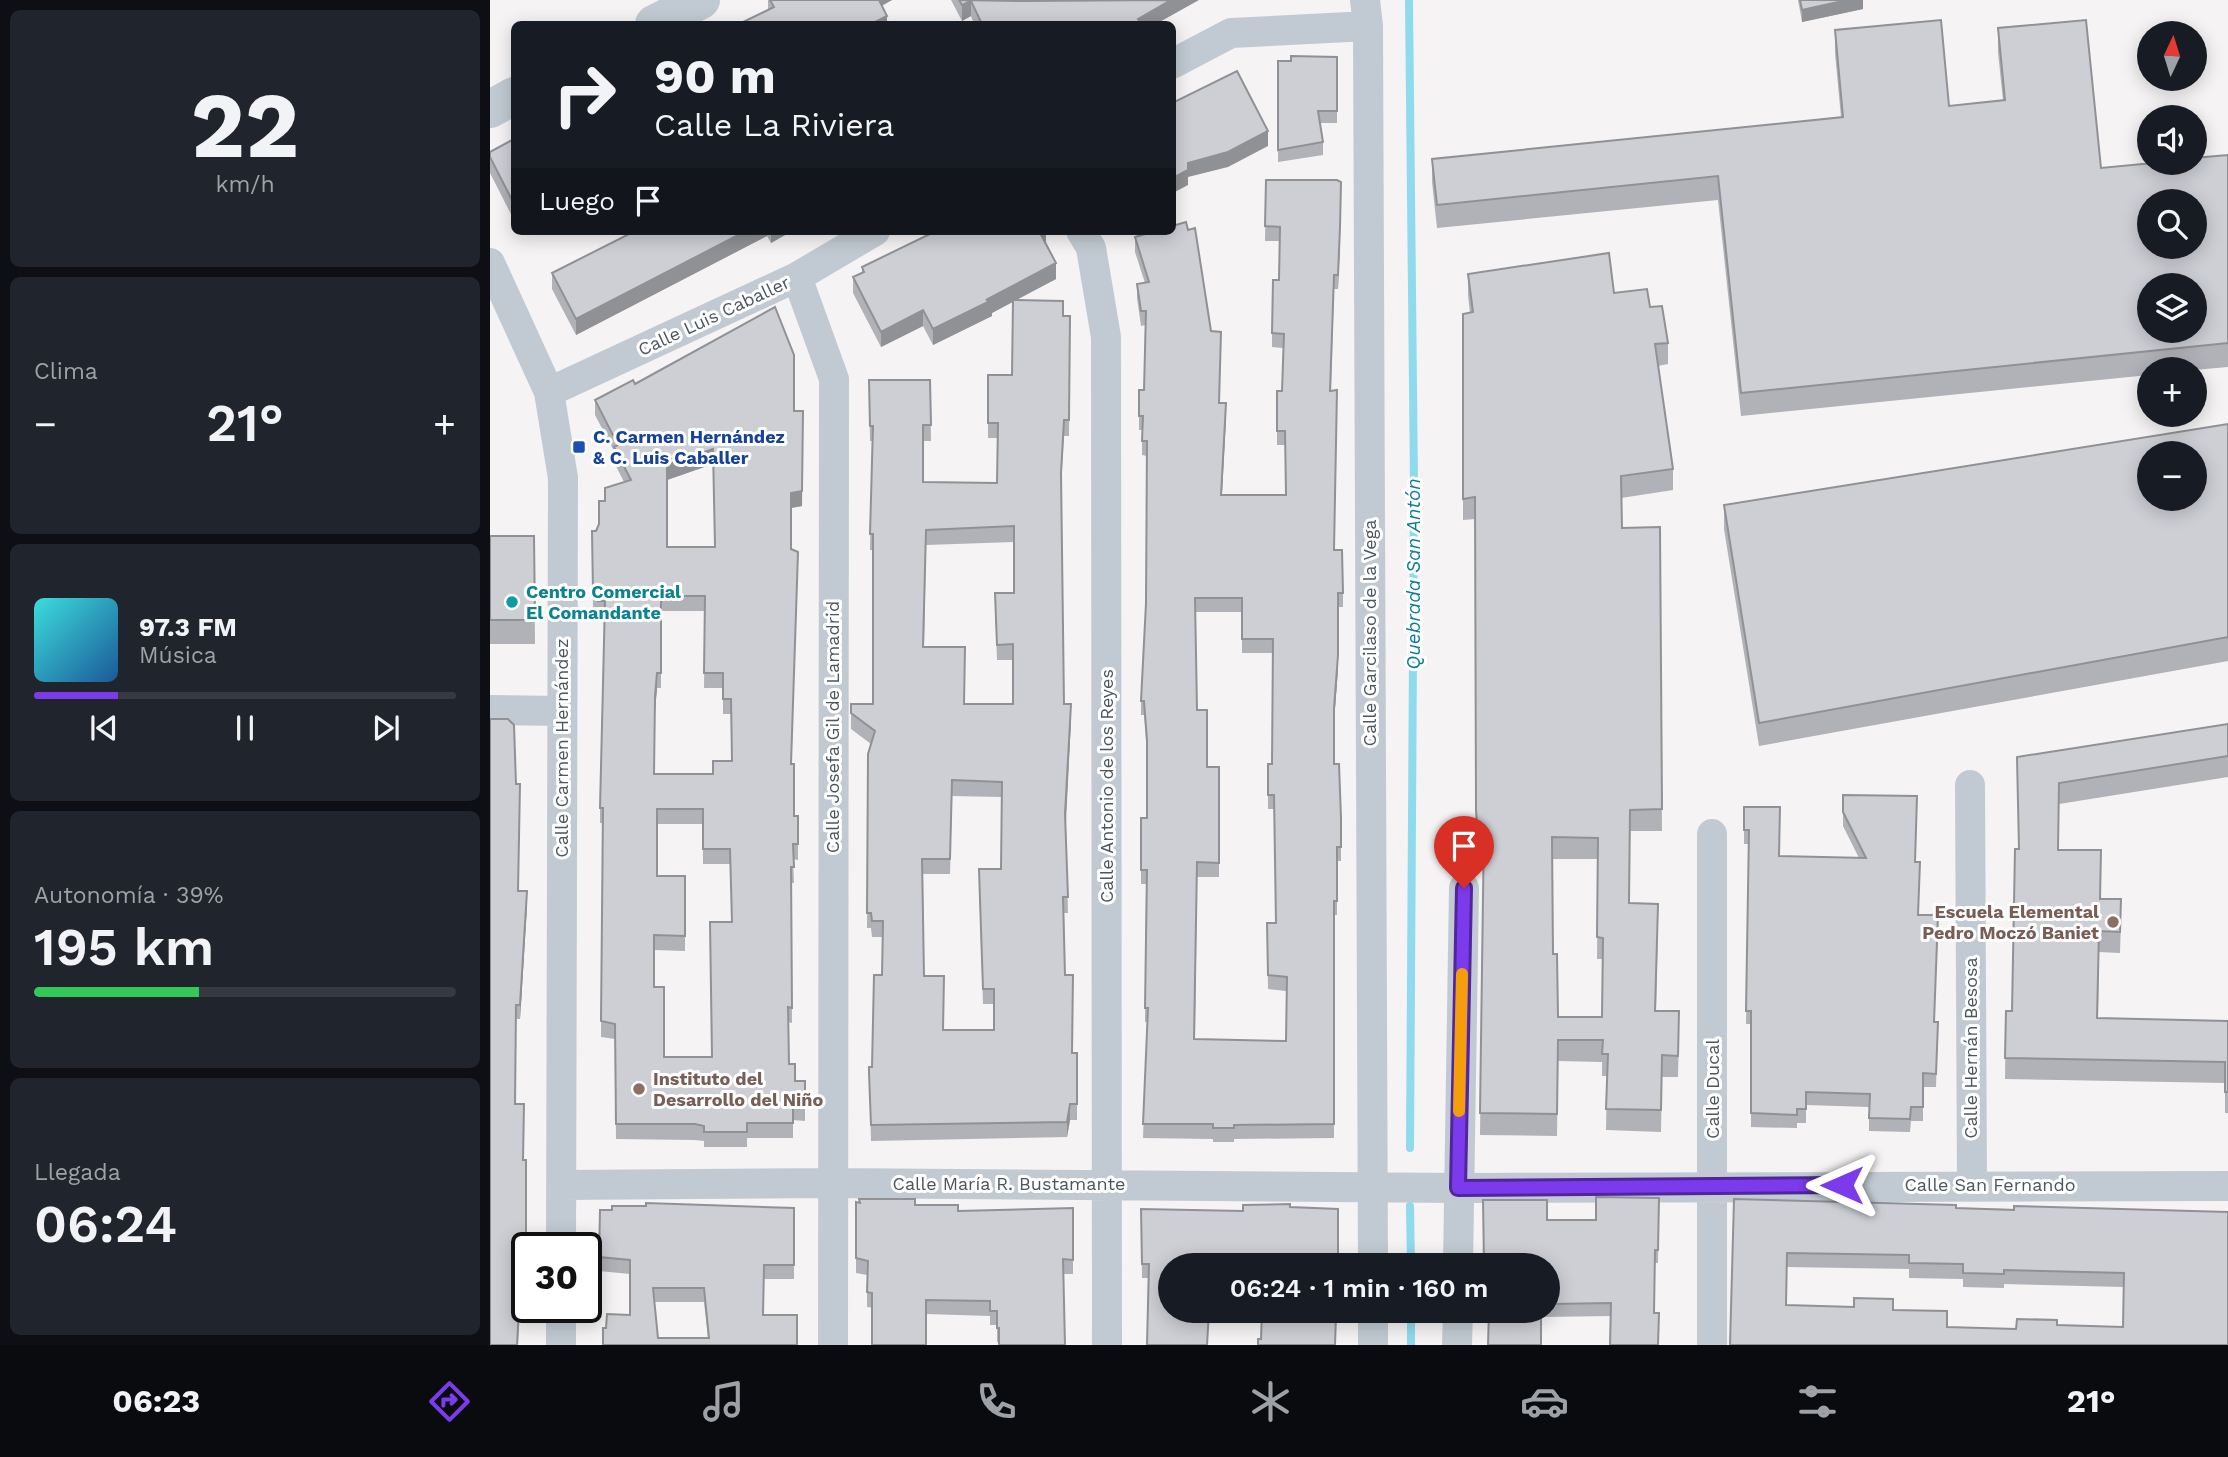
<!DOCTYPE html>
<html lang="es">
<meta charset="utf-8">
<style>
:root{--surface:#171b24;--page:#20242c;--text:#f1f3f6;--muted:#9ea1a6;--line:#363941;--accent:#7c3aed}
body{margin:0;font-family:"Work Sans",sans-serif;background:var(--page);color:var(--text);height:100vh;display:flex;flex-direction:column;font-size:26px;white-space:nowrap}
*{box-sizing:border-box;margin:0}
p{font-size:23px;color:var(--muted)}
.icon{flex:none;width:38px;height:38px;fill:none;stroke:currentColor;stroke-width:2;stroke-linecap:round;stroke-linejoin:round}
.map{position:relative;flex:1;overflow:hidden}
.drawer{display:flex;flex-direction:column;gap:10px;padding:10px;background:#0d0f14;width:490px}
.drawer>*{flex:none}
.guide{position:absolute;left:21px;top:21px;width:665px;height:214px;border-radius:10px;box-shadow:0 4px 18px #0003;background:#171b24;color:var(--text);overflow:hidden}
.needle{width:46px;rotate:4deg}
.controls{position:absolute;left:1647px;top:21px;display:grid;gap:14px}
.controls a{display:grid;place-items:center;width:70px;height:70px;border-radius:50%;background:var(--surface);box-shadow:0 4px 18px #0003;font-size:35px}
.speed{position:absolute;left:21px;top:1232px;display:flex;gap:14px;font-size:35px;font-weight:700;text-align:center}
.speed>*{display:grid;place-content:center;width:91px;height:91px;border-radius:50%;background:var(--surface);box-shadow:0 4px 18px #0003;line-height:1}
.speed .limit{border:4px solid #111;border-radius:10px;background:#fff;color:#111}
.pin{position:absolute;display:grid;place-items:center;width:60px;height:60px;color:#fff;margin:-72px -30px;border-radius:50% 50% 50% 0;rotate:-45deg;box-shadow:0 0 7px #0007}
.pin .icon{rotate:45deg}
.me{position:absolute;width:77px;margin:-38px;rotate:270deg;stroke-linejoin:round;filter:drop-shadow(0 0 5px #0008)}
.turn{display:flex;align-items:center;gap:24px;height:147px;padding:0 28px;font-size:32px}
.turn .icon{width:91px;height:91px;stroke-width:2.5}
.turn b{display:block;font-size:49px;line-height:60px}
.then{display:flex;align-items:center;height:66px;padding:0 28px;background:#0003;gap:14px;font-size:26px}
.big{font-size:52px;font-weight:600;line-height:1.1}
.drawer .card{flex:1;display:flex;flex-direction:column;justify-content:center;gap:10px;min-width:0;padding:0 24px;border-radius:10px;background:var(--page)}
.drawer .dial{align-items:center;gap:0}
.dial b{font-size:91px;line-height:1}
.song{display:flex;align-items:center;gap:21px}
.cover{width:84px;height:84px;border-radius:10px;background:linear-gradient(135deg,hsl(180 70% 55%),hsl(210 70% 35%))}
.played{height:7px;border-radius:4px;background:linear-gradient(90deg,var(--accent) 20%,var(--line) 20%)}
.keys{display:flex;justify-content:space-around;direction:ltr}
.heat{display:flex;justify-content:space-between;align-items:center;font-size:38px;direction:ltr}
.charge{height:10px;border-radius:5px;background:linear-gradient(90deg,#34c759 39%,var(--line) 0)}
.trip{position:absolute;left:668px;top:1253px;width:402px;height:70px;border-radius:35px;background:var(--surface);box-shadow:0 4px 18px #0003;font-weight:600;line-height:70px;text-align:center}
.tab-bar{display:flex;height:112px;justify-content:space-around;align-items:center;background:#090b0e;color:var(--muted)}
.tab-bar .icon{width:49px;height:49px}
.tab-bar .current{color:var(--accent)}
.tab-bar b{font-size:32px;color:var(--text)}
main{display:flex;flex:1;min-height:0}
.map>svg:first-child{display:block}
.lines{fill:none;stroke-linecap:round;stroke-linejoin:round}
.stream{stroke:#90daee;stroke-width:8}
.minor{stroke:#c1cad2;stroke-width:30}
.tertiary{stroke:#c1cad2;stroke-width:38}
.wall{fill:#b0b2b7;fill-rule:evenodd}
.shaded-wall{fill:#909195}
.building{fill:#cdcfd5;stroke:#909195;stroke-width:2;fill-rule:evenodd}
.route-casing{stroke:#51269a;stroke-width:18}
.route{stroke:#7c3aed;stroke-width:12}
.slow{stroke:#f59e0b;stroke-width:12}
.transit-dot{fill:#1a4fb4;stroke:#fff;stroke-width:2.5}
.culture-dot{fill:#0f9aa8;stroke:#fff;stroke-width:2.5}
.education-dot{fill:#8d6e63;stroke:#fff;stroke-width:2.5}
.labels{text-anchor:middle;stroke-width:6;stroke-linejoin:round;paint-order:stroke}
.street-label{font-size:18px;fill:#4a5661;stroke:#fff}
.transit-label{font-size:18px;font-weight:bold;fill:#164399;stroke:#fff;text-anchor:start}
.culture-label{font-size:18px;font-weight:bold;fill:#0d838f;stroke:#fff;text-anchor:start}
.education-label{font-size:18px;font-weight:bold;fill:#785e54;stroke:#fff;text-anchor:end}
.water-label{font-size:19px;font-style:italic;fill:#0c7c9b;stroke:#fff}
</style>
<main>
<section class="drawer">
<div class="card dial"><b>22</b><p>km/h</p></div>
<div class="card"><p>Clima</p>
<div class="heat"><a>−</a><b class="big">21°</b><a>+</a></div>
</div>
<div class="card">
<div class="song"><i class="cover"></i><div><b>97.3 FM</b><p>Música</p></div></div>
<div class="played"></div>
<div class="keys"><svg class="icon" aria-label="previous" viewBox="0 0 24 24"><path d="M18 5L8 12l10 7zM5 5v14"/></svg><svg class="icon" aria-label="pause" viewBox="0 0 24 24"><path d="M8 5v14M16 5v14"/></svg><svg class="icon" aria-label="next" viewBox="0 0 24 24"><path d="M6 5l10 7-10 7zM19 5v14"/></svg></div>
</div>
<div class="card"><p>Autonomía · 39%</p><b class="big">195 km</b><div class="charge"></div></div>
<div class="card"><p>Llegada</p><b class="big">06:24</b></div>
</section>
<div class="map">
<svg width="1738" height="1345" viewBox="0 0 1738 1345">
<rect width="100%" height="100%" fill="#f5f3f3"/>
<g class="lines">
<!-- stream -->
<path class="stream" d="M919,0L924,485L920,1148
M920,1206L921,1265
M921,1311V1345"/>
<!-- minor -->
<path class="minor" d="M875,0L878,26L883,1265
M682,64L741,33L878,26
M591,231L601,248L616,337L617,1345
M0,263L59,392L73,478L71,1248
M307,277L344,379L343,1345
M59,392L307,277L385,231
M0,710L72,711
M1480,785L1482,1185
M71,1185L342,1183L968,1188L1738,1186
M968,1265L974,888
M71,1307V1345
M883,1311V1345
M967,1345L968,1311
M1222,1345V834"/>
<!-- tertiary -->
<path class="tertiary" d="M164,24L211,0
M0,109L24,96"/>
</g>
<!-- wall -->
<path class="wall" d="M278,0H402L392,6L397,24L278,10Z
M461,0H532L666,24H484L481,16L472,21Z
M1308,0H1373V9L1312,22Z
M1508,28L1611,168L1738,155V367L1704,370V369H1659V375L1251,416L1228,200L947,228L942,182V159L1351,117L1345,53V30L1459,106L1513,101L1508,52Z
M847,57V123H830L833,142V155L788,162V61H801Z
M24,139V217L23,218L0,173V152Z
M776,180L851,182L850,241L848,289H844L841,391L845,550L853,593V607H848V669L844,722V764L851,818V861H847V915H844V1138L744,1139V1142H723V1139L653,1138L657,1022H655L656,884H651V818H657V754L654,715H651V701L656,603L657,456L652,455V430H649V390H654L655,325L651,326L647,298V284L655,283L645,252V237L730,403L736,417L732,495H796L795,445H787V391H792L793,348L782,347V333L789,280L790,241H775ZM705,612H752V653H783L782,764H778V809H784L786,923H777L778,989L796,991V1041L705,1039L707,877H729V781L717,767L707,710Z
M154,231H302L281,243L277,236L86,335L62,289V273Z
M556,231V242H555L566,279L525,300L573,316H580L579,436H574L571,486L574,704L581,720L576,825L578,913H574L575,975L583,1053H587V1120H580L577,1137L381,1141L379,1073L382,1067L392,975V937H382L381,928H377L378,754L381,744L361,729V704H383V550H380L382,441H380L379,380H440L441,441H433V482L507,483L508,438H498V375H522L523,301L502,313V316L443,345L433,326L391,347L363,293V277L372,273V267ZM524,542V593L505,609L507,660H523V704H474L434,647L436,545ZM462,796L511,797V869L489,885L493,1004H504V1030H453L434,976L433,874H460Z
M978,274L1124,293L1160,307L1178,343V364L1168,366L1183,469V490L1131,498L1132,528L1170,527L1172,831H1140L1139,903L1168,926L1166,1011L1189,1033L1188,1077H1172L1171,1132L1116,1130L1117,1076H1112V1062L1068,1061L1067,1136L990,1135L994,846H987L986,832L985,519L973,520V314L980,313L978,295ZM1062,859H1108L1107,959H1113L1112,1017H1068L1063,954Z
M145,384L304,411L312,506L301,508V764L304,816H308V860L303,859L304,883H301L302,1023L298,1022L299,1064L305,1081H315V1121L303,1120V1138H257V1147H214V1141L205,1140L126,1139L125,1039L111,1037L113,823H110V808L114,616H108V607L103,608L102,546L115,501L134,482L124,462V451L105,415V400ZM223,464L225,547H177V480ZM171,611H215L214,688H233V714H241L242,761L223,774H164L165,711L167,688H171ZM167,824H213V864H240L242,922L222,1057H174L164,987V950L195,951V876H167Z
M1738,424V661L1269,746L1234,529V505Z
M0,536H44L45,644H0Z
M1738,724V777L1569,804V850L1610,899L1631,920L1630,953L1609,952L1608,1018L1738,1021V1113H1735V1083L1515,1079L1516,1011H1522L1529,849L1527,757Z
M1353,795L1427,810L1425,862L1429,915L1448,929L1444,1022H1448L1446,1087H1433V1121H1421L1420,1132L1379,1131V1107L1316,1105V1123H1307V1128L1261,1127V1024H1256L1259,844H1254V807L1289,856L1369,858L1353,826Z
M28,891L37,905L30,1019H26L25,1104L33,1160H36V1270H32L28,1345H0Z
M1169,1198L1168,1263H1165L1121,1316L1052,1317L995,1312V1311H1059L1057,1220H1106Z
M1244,1199L1466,1208L1738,1212V1345H1240ZM1297,1267L1419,1269V1278L1473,1279V1287L1514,1288V1284L1634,1287L1633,1327L1567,1325L1526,1329L1457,1327L1403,1310L1296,1305Z
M366,1202L425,1205L468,1211L583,1208V1274H573L509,1342H507V1325H500V1316L436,1314L377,1307V1275L366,1273Z
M800,1207L848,1209V1265H681L659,1278H652L651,1209L753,1211Z
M304,1208V1279H274L273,1315L307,1345H113L116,1328L140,1315V1274L109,1271L110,1210ZM164,1302H214L218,1338H168Z"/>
<!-- shaded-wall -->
<path class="shaded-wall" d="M385,0H402L385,9Z
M681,0H709L666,24H648V19Z
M1357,0H1373V9L1312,22V10Z
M481,1V16L472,21V5Z
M397,16V24H383V23Z
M778,131V146L738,167L698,177V185L683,193V178L698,163Z
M24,201V217L23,218V202Z
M850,227V241L848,289V275Z
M256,231H277V236L86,335V319Z
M281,231H302L281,243Z
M549,231H556V242L549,246Z
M566,263V279L502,313V316L443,345V329Z
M433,310V326L391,347V332Z
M736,403V417L731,509V495Z
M313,426L312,506L301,508V493Z
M223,449V464L177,480V465Z
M848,655V669L844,722V708Z
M167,673V688L165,711V696Z
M581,704V720L575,830V814Z
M37,891V905L30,1019V1005Z
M580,1104V1120L577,1137V1122Z
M32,1256V1270L27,1345Z"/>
<!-- building -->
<path class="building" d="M280,0H389L397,16L383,23L384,24H249L284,7Z
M469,0L533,1L681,0L648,19L651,24H492L481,1L472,5Z
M1310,0H1357L1312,10Z
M1451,20L1459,106L1515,100L1508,28L1596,20L1611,168L1663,163H1704V158L1738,155V343L1251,393L1228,176L947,205L942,159L1353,117L1345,30ZM1659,201H1704V247H1659ZM1659,285H1704V331H1659Z
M801,56L847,57V111H828L833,142L788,150V61H801Z
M747,71L778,131L738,152L698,163V170L683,178L682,103Z
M24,139V201L23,202L0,157V152Z
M776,180H847L851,182L850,227L848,275H844L840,391L847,390L844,550H852L853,593H848V655L844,708V764H849L851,818V847H847V901H844V1124L744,1125V1128H723V1124H653L658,1008H655L657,870H651V818H657V740L654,701H651L656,603L657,441H652L653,416H649V390H654L656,311H651L647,284L659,282L645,237L666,231H682V226L696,222L698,230L705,228L721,331L731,332L729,403H736L731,495H796L795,431H787V391H792L794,334L782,333L783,280H789L790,227L775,226ZM705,598H752V639H783L782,764H778V795H784L786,923H777L778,975L797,977L796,1041L704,1039L707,862L729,863V767H717V710H707Z
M145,231L152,232L256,231L86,319L62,273Z
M446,231H549L566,263L496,300H502L443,329L433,310L391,332L363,277L374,272L372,267Z
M1119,253L1124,293L1157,289L1160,307L1172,306L1178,343L1165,344L1183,469L1131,476L1132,528L1170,527L1172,809L1140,810L1139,903L1168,904L1165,1011H1189L1188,1056L1172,1055L1171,1110L1116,1109L1118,1054H1112L1113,1040H1068L1067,1114L990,1113L994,825H987L986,810L985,497L973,499V314L983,312L978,274ZM1062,837L1108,838L1107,937L1113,938L1112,1017H1068L1067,954H1063Z
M523,300L573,301V316H580L579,420H574L571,473L574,704H581L575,814L578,897H573L575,975H583L582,1053H587V1104H580L577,1122L381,1125L379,1073V1067H382L384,975H392L393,921H382L381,913H377L378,754L385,731L361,713V704H383V534H380L383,426H380L379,380H440L441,425H433V482L507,483L508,423H498V375H522ZM524,526V593H505L507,645L523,644V704H474L475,647H433L436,530ZM462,780L512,782L511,869H489L493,989H504V1030H453L454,976H434L432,859H460Z
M285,307L304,355V411H313L312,491L301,493V549L308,552L301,764H304V816H308V844H303L304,867H301L302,1008L298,1007L299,1064H305V1081H315V1105H303V1123H257V1132H214V1126L205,1124H126L125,1024L111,1021L113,808H110L115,601H108V592H103L102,531H106L109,524V501H115V488L141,480L124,447L128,445L105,400L143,380L145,384ZM223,449L225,547H177V465ZM171,596H215L214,673H233V699H241L242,761H223V774H164L165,696L167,673H171ZM167,809H213V849H240L242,922H220L222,1057H174V987H164V935L195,936V876H167Z
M1738,424V637L1269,723L1234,505ZM1659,453H1704V499H1659Z
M0,536H44L45,620H0Z
M0,719H18L24,725L26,784H30L28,891H37L30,1005H26L25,1104H34L33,1160H36V1256H32L27,1345H0Z
M1738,724V756L1569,783L1568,850H1611L1610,899H1631L1630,932L1609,931L1607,1018L1738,1021V1092H1735V1062L1515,1058L1516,1011H1522L1525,849H1529L1527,757Z
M1353,795L1427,796L1425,862H1430L1428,915H1448L1444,1022H1448L1446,1074L1433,1073V1107H1421L1420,1119L1379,1118L1380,1094L1316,1092V1109H1307V1115L1261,1113V1011H1256L1259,830H1254V807H1290L1289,856L1376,858L1353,812Z
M1106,1197L1169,1198L1168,1250H1165L1164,1313H1169L1168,1345H1120L1121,1303L1059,1304V1265H994L993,1200H1057V1220H1106Z
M369,1199H425V1205H468V1211L583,1208V1260L573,1259L575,1345H509V1328H507V1311H500V1301L436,1300V1345H382V1293L377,1292L378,1261L366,1258V1202L370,1203Z
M1244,1199L1466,1205V1208L1524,1210V1206L1738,1212V1345H1240ZM1297,1253L1419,1255V1263L1473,1264V1273L1514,1274V1270L1634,1273L1633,1327L1567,1325V1320L1527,1319L1526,1329L1457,1327V1311L1403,1310V1299L1364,1298V1307L1296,1305Z
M156,1203L304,1208V1265H274L273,1315H307V1345H113V1328H116L117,1314L140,1315V1260L109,1257L110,1210H122V1206H156ZM163,1288H214L219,1338H168Z
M800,1204V1207L848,1209V1262L828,1263V1265H681V1311H719L717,1345H657L659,1264H652L651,1209L753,1211V1205Z
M772,1311H828V1315H846L845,1345H768V1339H771Z
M999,1311H1051V1345H998Z"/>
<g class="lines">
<defs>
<path id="route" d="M974,888L968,1188L1352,1185"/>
</defs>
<!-- route casing -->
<use href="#route" class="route-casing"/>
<!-- route -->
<use href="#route" class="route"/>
<!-- slow -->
<path class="slow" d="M969,1111L972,974"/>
</g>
<!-- markers -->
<rect class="transit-dot" x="82" y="440" width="14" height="14" rx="3.5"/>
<circle class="culture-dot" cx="22" cy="602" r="7"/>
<g class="education-dot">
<circle cx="1623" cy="922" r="7"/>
<circle cx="149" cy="1089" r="7"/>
</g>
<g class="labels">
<!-- street labels -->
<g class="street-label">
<text transform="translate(224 316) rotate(-25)" y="6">Calle Luis Caballer</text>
<text transform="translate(880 633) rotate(-90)" y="6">Calle Garcilaso de la Vega</text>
<text transform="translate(343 727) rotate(-90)" y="6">Calle Josefa Gil de Lamadrid</text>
<text transform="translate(72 748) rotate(-90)" y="6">Calle Carmen Hernández</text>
<text transform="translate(617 786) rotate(-90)" y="6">Calle Antonio de los Reyes</text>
<text transform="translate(1481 1048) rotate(-90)" y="6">Calle Hernán Besosa</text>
<text transform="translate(1223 1089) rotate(-90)" y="6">Calle Ducal</text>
<text x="519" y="1190">Calle María R. Bustamante</text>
<text x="1500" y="1191">Calle San Fernando</text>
</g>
<!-- transit labels -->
<g class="transit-label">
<text x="103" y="443">C. Carmen Hernández<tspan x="103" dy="21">&amp; C. Luis Caballer</tspan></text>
</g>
<!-- culture labels -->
<g class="culture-label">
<text x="36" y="598">Centro Comercial<tspan x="36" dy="21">El Comandante</tspan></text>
</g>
<!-- education labels -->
<g class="education-label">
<text x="1609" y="918">Escuela Elemental<tspan x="1609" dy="21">Pedro Moczó Baniet</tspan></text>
<text x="163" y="1085" text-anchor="start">Instituto del<tspan x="163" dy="21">Desarrollo del Niño</tspan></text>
</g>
<!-- water labels -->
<g class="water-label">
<text transform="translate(923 574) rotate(-90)" y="7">Quebrada San Antón</text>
</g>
</g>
</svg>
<div class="controls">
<a><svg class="needle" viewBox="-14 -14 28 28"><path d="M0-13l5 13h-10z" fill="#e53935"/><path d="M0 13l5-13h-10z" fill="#9ea1a6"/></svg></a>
<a><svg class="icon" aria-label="sound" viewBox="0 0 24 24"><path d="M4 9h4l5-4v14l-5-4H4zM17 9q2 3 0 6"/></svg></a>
<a><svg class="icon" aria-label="search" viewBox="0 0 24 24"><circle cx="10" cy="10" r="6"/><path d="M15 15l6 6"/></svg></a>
<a><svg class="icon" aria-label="layers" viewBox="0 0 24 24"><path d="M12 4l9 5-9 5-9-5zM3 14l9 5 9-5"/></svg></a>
<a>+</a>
<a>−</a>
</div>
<div class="speed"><div class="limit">30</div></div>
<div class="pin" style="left:974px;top:888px;background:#d93025"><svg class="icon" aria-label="arrive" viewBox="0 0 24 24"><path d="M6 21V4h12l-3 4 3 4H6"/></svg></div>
<svg class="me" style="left:1352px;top:1185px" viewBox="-20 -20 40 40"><path d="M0-17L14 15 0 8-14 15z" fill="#7c3aed" stroke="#fff" stroke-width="4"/></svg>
<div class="trip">06:24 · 1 min · 160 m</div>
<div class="guide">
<div class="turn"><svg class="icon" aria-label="right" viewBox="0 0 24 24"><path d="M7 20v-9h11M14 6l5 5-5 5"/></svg><div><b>90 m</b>Calle La Riviera</div></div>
<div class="then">Luego<svg class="icon" aria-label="arrive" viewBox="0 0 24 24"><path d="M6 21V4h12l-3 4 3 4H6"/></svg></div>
</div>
</div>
</main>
<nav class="tab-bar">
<b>06:23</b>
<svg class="icon current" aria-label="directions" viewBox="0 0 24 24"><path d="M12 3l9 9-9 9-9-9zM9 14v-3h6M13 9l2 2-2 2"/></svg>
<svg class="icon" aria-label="music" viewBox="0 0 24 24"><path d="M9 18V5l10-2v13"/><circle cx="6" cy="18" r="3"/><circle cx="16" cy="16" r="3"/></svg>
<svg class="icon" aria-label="phone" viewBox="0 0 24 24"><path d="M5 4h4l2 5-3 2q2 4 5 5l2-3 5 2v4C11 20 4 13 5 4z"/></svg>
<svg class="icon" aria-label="climate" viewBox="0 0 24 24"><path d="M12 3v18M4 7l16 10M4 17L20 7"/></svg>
<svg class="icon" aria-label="car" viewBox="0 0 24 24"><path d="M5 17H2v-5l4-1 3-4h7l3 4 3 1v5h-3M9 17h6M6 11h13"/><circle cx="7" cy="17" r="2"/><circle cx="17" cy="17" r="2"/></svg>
<svg class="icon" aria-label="filters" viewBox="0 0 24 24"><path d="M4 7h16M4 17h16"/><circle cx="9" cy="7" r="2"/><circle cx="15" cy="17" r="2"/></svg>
<b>21°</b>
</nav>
